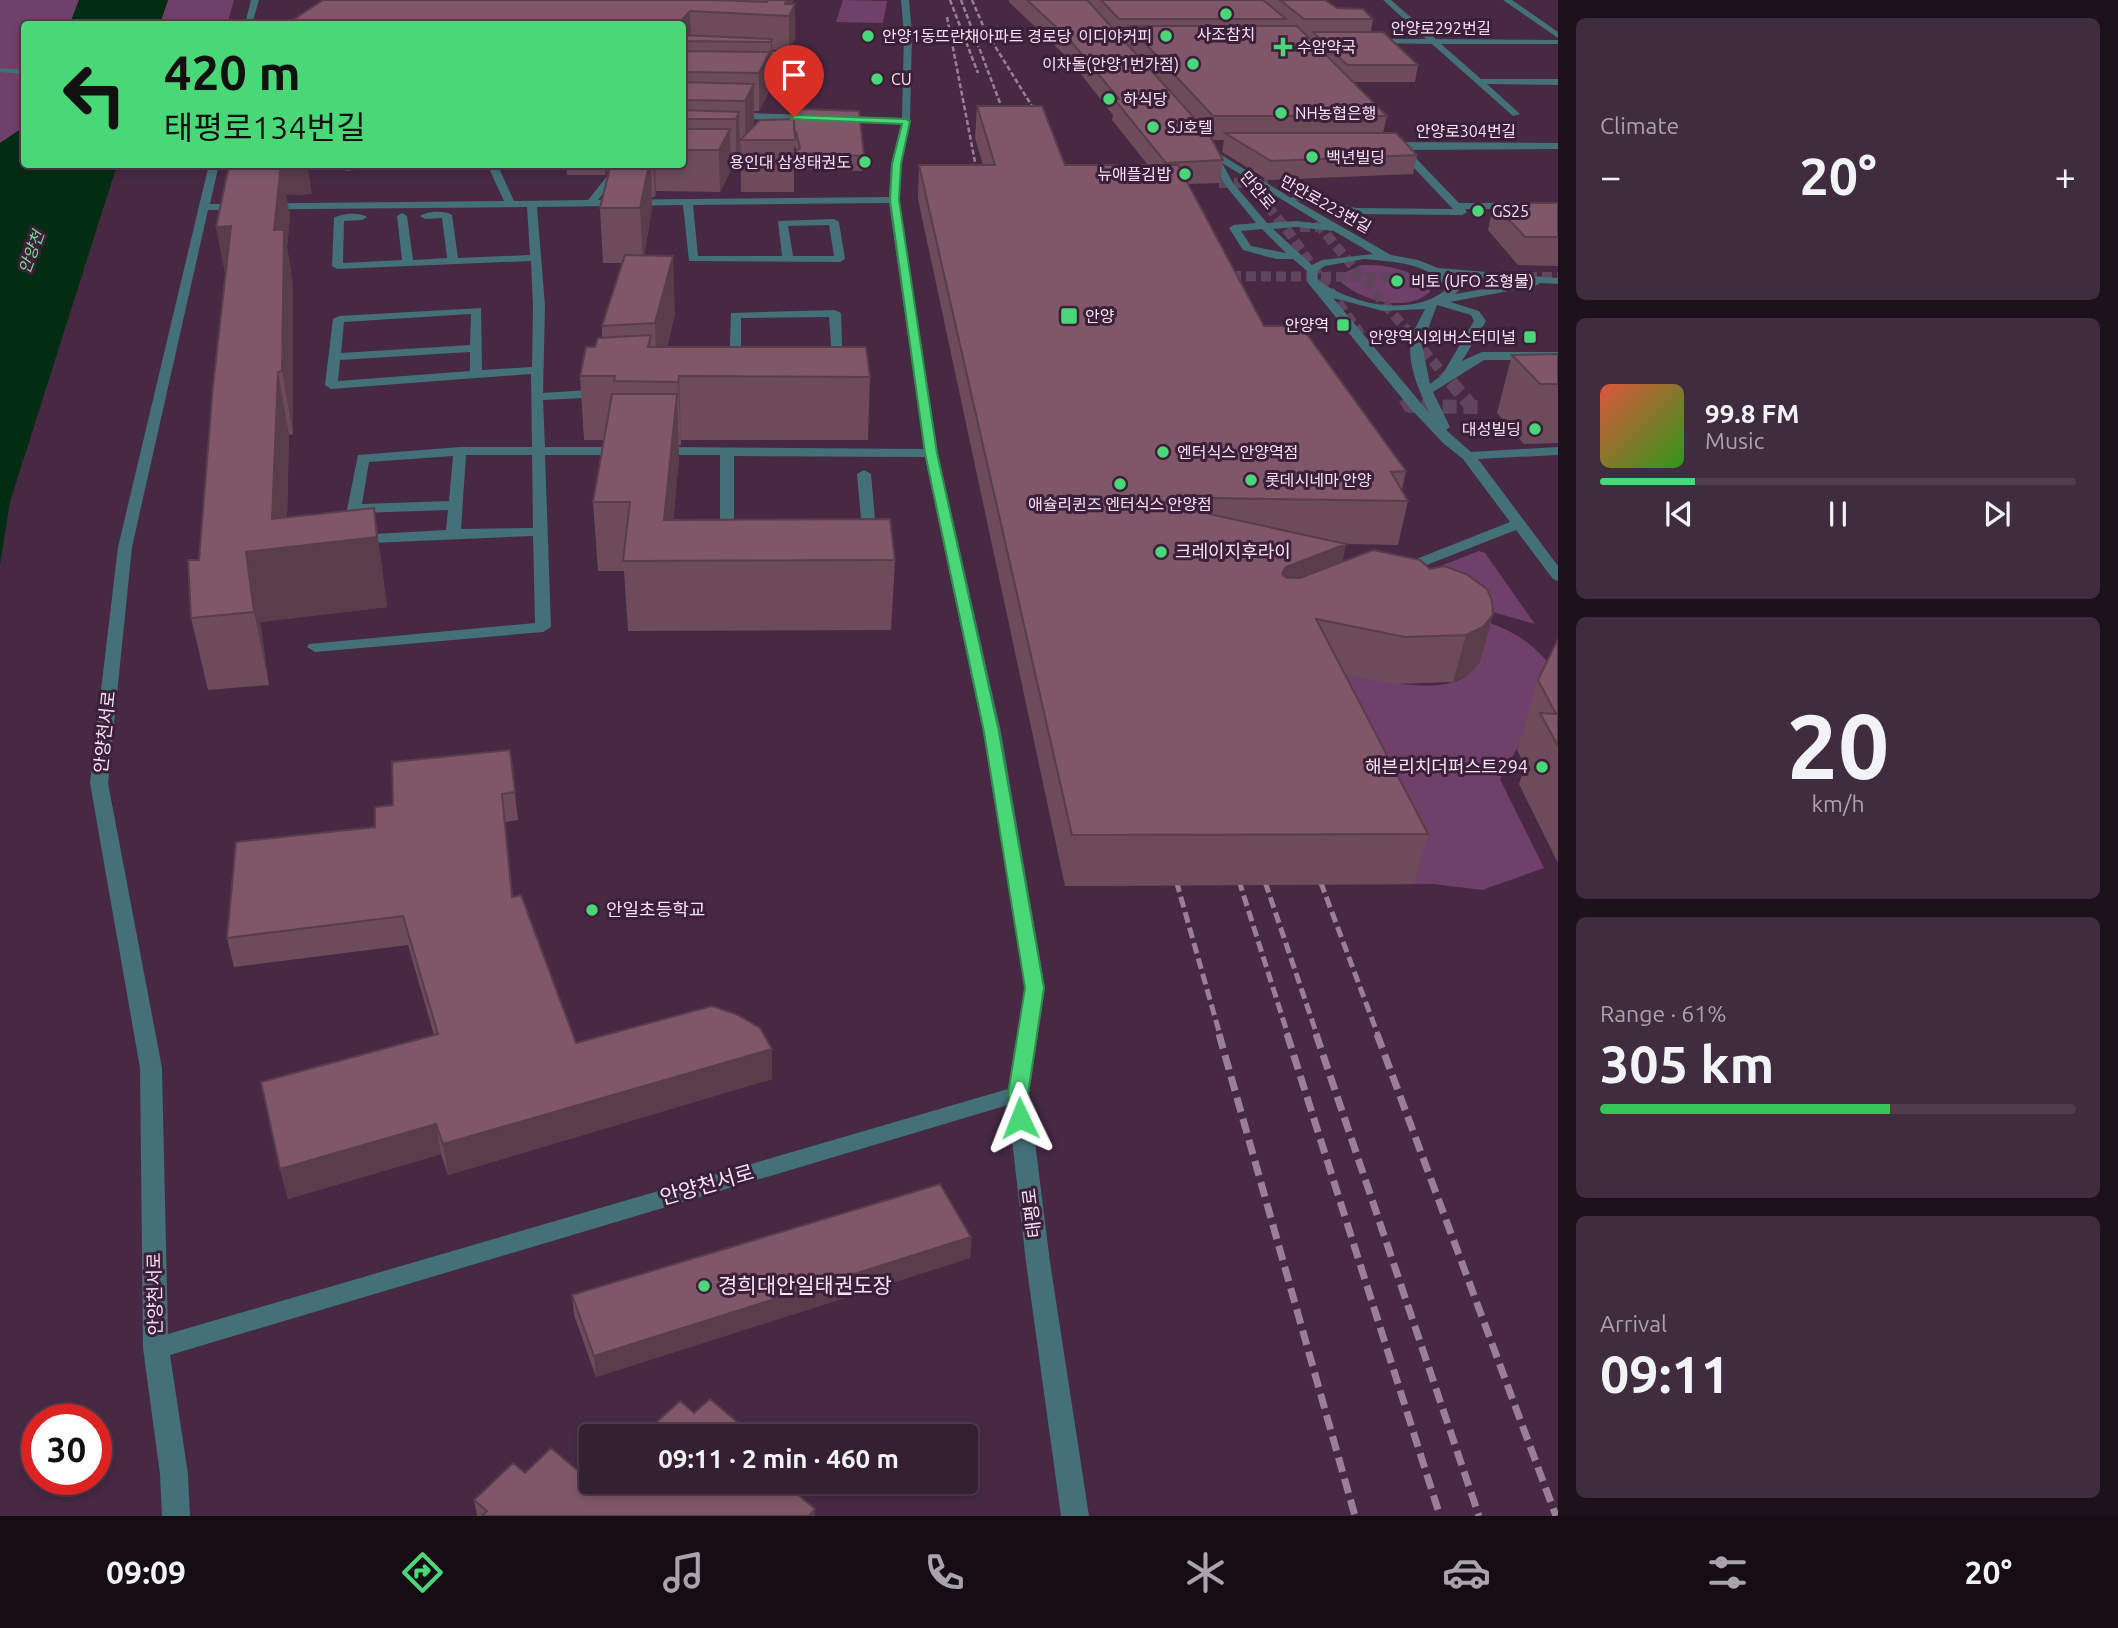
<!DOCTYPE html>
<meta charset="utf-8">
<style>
:root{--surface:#351f33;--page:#402c3f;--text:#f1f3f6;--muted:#aaa2ac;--line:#4f3d4e;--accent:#4ad778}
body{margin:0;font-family:Ubuntu,"Noto Sans KR",sans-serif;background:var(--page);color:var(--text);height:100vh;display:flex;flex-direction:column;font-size:26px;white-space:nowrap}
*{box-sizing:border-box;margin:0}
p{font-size:23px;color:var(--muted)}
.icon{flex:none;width:38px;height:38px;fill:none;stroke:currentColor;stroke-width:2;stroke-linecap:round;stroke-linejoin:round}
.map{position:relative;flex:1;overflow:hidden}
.panel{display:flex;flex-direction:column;gap:18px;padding:18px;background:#1d111c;width:560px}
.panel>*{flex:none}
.top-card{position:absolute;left:21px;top:21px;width:665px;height:147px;border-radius:7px;box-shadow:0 4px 10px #0003,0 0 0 2px var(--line);background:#4ad778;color:#111;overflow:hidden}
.speed{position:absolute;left:21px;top:1404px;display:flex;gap:14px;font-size:35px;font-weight:700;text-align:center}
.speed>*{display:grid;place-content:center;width:91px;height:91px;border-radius:50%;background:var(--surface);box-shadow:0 4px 10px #0003,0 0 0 2px var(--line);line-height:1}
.speed .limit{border:10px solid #d22;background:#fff;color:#111}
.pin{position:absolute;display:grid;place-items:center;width:60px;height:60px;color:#fff;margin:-72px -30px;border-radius:50% 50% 50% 0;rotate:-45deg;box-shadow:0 0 7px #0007}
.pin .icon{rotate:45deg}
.me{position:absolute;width:77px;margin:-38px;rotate:358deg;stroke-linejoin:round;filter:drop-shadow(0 0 5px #0008)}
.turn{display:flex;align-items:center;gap:24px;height:147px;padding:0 28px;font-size:32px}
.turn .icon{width:91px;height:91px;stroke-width:2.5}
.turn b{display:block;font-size:49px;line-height:60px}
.big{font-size:52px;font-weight:600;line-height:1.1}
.panel .card{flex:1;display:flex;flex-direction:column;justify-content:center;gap:10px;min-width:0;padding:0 24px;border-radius:10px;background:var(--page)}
.panel .dial{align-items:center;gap:0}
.dial b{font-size:91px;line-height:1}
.song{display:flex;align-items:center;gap:21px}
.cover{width:84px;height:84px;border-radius:10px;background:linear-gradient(135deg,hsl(10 70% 55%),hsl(110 70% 35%))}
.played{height:7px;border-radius:4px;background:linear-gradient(90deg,var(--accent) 20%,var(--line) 20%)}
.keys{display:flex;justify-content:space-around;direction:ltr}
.heat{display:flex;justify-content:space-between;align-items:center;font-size:38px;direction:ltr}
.charge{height:10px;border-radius:5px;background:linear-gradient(90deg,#34c759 61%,var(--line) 0)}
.trip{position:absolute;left:579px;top:1424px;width:399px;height:70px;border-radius:7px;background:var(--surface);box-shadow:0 4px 10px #0003,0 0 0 2px var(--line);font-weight:600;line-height:70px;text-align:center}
.tabs{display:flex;height:112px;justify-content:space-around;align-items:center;background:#150c14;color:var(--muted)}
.tabs .icon{width:49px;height:49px}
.tabs .selected{color:var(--accent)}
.tabs b{font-size:32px;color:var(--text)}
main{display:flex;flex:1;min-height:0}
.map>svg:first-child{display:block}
.green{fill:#6f406a}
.water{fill:#032d12}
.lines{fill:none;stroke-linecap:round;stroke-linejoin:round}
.minor-tunnel-far1{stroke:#61455e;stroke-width:10;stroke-dasharray:10 5;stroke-linecap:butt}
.minor-tunnel{stroke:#61455e;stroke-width:14;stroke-dasharray:14 7;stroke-linecap:butt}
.minor{fill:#447078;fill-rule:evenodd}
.rail-far3{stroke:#998096;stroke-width:2.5;stroke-dasharray:5 2.5;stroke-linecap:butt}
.rail-far2{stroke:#998096;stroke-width:3.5;stroke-dasharray:6 3.5;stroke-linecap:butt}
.rail-far1{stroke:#998096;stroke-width:5;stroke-dasharray:11 5;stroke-linecap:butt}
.rail{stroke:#998096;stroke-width:7;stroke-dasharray:15 7;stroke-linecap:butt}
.wall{fill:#6d4b5a;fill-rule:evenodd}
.shaded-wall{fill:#593d4a}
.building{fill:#7f5769;stroke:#593d4a;stroke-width:2}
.route{fill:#4ad778;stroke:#308c4e;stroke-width:2}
.poi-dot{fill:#4ad778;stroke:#3c1f39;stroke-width:2.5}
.labels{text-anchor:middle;stroke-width:6;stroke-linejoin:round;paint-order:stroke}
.far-street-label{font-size:16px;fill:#f6e3f3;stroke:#3c1f39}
.far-poi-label{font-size:16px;fill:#f6e3f3;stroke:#3c1f39;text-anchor:start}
.far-water-label{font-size:16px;font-style:italic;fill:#7bdf94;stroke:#3c1f39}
.poi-label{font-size:18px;fill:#f6e3f3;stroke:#3c1f39;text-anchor:start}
.street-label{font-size:18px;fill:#f6e3f3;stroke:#3c1f39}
.near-street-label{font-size:21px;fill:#f6e3f3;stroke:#3c1f39}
.near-poi-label{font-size:21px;fill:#f6e3f3;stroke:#3c1f39;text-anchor:start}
</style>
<main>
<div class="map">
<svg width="1558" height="1516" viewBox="0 0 1558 1516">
<rect width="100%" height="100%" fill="#472944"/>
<!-- green -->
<path class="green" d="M0,0H79L70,24H24V127L0,143Z
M168,0H234L227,24H160Z
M843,0L887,1L883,23L836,22Z
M1361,265C1385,264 1408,269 1428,283L1430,292C1406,313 1362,301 1341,282L1342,274Z
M1479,551L1485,553L1535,624L1482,609L1475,618C1516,631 1531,641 1558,674L1500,779L1544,868L1482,890L1433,884L1065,886L1334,667C1369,680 1480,710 1480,647L1422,573Z"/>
<!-- water -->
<path class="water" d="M79,0H168L160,24H70Z
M24,127V164L117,165L10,502L0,565V143Z"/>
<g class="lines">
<!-- minor-tunnel-far1 -->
<path class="minor-tunnel-far1" d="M1219,183H1268
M1248,183L1285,227L1361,335
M1300,227H1320L1452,384
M1216,276L1499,278
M1527,277H1558"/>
<!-- minor-tunnel -->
<path class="minor-tunnel" d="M1451,382L1472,407
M1405,398L1410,406L1480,407"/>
<!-- minor -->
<path class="minor" d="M251,0H259L252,24H245Z
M901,0H909L912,34L910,121L901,164L899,200L938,453L1001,732L1045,988L1029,1094L1050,1262L1089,1516H1061L1026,1262L1008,1105L170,1355L188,1474L190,1516H162L160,1474L143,1348L140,1068L90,783L118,547L209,164H219L210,204L504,201L487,164H497L514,201L588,200L617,164H626L598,200L889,197L891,164L901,124L682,117V111L902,118L904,34ZM889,203L924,449L657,447L650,451L657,455H720V542L727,546L734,542V456L925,457L983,732L1025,988L1008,1089L168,1334L162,1068L108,783L132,547L208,210L527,207L530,255L458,258L452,215C445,210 427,211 420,216L425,219L442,218L447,258L413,260L407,216L402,213L397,216L402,260L343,263L344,221L362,220L367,217C360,212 341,213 334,218L332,266L337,269L531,261L533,306L532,367L482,370L481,308L339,316L333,319L325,385L331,389L531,374L532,447H460L358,455L341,540L348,544L533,536L535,623L309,644L307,647L315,652L543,632L551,627L545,455H626L633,451L626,447H545L543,400L603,397L609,393L603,389L543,393L545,306L537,207L683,205L689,261L840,262L845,259L839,222L834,219L778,221L782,256H698L693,205ZM829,225L834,256H793L788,226ZM471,314L470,345L341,353L344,322ZM470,352V371L338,381L340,360ZM466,455H532L533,528L461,529ZM453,456L449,501L362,504L369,462ZM448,510L446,530L356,535L360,513Z
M1383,0H1391L1436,39L1558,40V44H1441L1481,79H1558V85L1487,84L1520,114L1513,116L1432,44L1366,43L1369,39H1426Z
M1503,0H1512L1558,32V38Z
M311,20L314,24H254L258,22Z
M748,50L789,52L779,86L746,85L749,80L773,81L781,56L751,54Z
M0,68L24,70V74L0,72Z
M1398,142L1558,143V149L1408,150L1459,203H1558V209H1465L1467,212L1462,215L1356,214L1295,200L1391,255L1418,260L1438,268L1558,278V284L1540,283L1535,286L1450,302L1479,311L1486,321L1462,361L1482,352H1558V360H1484L1433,392L1450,427L1446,430L1471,452L1558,447V455L1478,459L1558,566V581L1553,579L1516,530L1406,573H1396L1394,570L1396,567L1510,522L1463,459L1443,443L1410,408L1308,283L1307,271L1293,259H1276L1243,250L1229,228L1234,225L1256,223L1226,186L1207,153L1215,151L1291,198L1296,194L1356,208L1453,209L1397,150L1382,147ZM1222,163L1322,224L1296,221L1267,223L1233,183ZM1296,227L1334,231L1373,254L1322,260L1312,265L1273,229ZM1262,229L1286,253L1251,246L1241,231ZM1364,259C1393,262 1430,262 1447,289C1412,318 1352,305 1318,280L1317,271L1325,266ZM1448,275L1524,282L1455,294L1459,290ZM1333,298L1383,311L1425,309C1421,318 1416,325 1413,334C1404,361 1419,390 1430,414ZM1437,305L1471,315L1474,321L1442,375L1430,384L1422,345Z
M682,161H764L769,164L764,167L679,166Z
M340,164H402L346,171Z
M835,310L841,313L843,372L833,369L829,317L741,318V369L735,373L729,369L731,313Z
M864,470L871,474L877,541L870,545L863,541L857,474Z"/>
<!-- rail-far3 -->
<path class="rail-far3" d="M950,0L978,73
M961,0L1008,124
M972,0L985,30L1043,124
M947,17L976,167"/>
<!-- rail-far2 -->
<path class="rail-far2" d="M976,165L981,185"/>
<!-- rail-far1 -->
<path class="rail-far1" d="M1234,865L1288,1035
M1172,866L1220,1035
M1260,867L1317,1035
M1315,867L1378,1035"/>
<!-- rail -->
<path class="rail" d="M1219,1034L1355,1516
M1287,1034L1440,1516
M1316,1034L1479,1516
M1377,1034L1556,1516"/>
</g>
<!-- wall -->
<path class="wall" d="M323,0H793L792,4L795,39L789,50H772V74L770,78V89L759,111H754V122L750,130L760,120L864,156L863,171L794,169V153L797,151L794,146V192H741L740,140V151L736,158H731V170L720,192L656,191L655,197H652V208L644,256L675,314L667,347L870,377L868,440H681V445H679V458L673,520L895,560L891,630L628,631L624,571H598L593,502L604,440H584L580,376L595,347L602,337V326L623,263H603L600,208L610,169L605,175H567L566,164H682V24Z
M1009,0H1325L1337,8L1373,19L1371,32L1418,65L1415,82H1353L1387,116L1383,133L1417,155L1413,174L1268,180L1222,152L1224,140H1212L1223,160L1220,183L1188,184L1264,326L1406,471L1402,490L1408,501L1398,545L1346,544L1342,561L1430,569L1480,662L1470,674L1453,682L1394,684L1344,674L1428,834L1414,884L1065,886L918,199L919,165H983L975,138L977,106L1065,165H1148L1112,120L1113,115L1069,59L1009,2ZM1122,38H1128L1127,44Z
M229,166L312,194L286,195L290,216L287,247L293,286V434L289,435L287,517L374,508L387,607L260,622L269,685L208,690L191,618L199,560L226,277L216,227Z
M1494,203H1558V266L1518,265L1488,230Z
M1558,354V443L1524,444L1497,413L1512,355Z
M1558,639V863L1519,784L1525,765L1517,750L1538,680Z
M510,750L518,820L505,822L513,897L576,1043L772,1079L448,1175L441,1154L288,1199L280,1169L434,1035L408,945L234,967L227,938L375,827L393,805Z
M971,1237L970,1258L596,1377L574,1315L572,1295Z
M525,1473L815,1509V1516H477L474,1500Z"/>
<!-- shaded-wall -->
<path class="shaded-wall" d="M679,0L690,11L691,41H682V24H679Z
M786,0H793L791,12L795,4V39L789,50V16L785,4Z
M772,39V74L771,78V42Z
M770,52V89L759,111V73Z
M754,84V122L745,140V101Z
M739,112L740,151L736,158V119Z
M730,129L731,170L720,192L719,150Z
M260,164H307L312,194L286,195L290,216L287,247L293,286V434L282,371Z
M604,164H613L605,175Z
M649,164H651L652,208L643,263L640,208Z
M653,164H655L656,191L655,197Z
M231,226L227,283L216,227Z
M673,256L675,314L657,384L655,323Z
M278,372L289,435L286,547L374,508L387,607L260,622L269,685L254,612L246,552L272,519Z
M679,376L681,440V445L678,382Z
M677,394L679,458L670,560L664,520Z
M1346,544L1337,589L1277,613L1282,574L1286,567Z
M1493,615L1480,662L1470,674L1453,682L1466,635Z
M772,1049V1079L448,1175L443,1144Z
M436,1124L441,1154L288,1199L280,1169Z
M971,1237L970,1258L596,1377L594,1356Z
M815,1509V1516H809Z"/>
<!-- building -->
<path class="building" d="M323,0H715L767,2L768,0H786L785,4H795L789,16L690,11L679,23V24H287Z
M1027,0H1087L1209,134L1223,160L1166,163L1114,99H1119L1070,40Z
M1101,0H1263L1286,19H1119Z
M1280,0H1325L1337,8L1363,9L1373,19H1304Z
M1129,26H1297L1387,116H1213Z
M1313,32H1383L1418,65H1347Z
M682,35L772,39L771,42L682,41Z
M682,51L770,52L759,73L682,72Z
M682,82L754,84L745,101L682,100Z
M977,106H1042L1065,165H1178L1264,326H1301L1406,471L1391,472L1408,501L1211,498L1209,514L1346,544L1286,567L1282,574L1287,578H1300L1373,550L1420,560L1430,569L1444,566L1466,574L1487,589L1492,601L1493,615L1483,627L1466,635L1405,637L1316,619L1428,834L1072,835L919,165H995Z
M801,109L859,111L864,156L794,153L800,148L796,132L794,131V119H792Z
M682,110L739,112L736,119H682Z
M794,119L795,140H740L760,120Z
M682,129H730L719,150H682Z
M1225,133H1396L1417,155L1271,161Z
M257,164H281L274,230H284L282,371L278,372L272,519L374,508L377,537L246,552L254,612L191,618L188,560H199L213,386L231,226L216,227L229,166Z
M611,164H649L640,208H600Z
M1494,203H1558V237H1525Z
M625,255L673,256L655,323L602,326Z
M651,335L648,347H866L870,377L679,376L678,382L614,381L615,376H580L586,347H595L598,338Z
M1558,354V384H1540L1512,355Z
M612,394H677L664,520L890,519L895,560L623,561L630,502H593Z
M1558,639V746L1540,713L1556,714L1538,680Z
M510,750L515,792L502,794L512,897L521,895L576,1043L712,1006L738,1015L760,1028L772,1049L443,1144L436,1124L280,1169L261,1082L438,1034L403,916L227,938L236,842L375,827V807L393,805L392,762Z
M940,1184L971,1237L594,1356L572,1295Z
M710,1399L755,1437H640L680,1401L694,1413Z
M551,1448L590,1481L592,1480V1482H783L815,1509L809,1516H482L487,1511L474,1500L513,1463L525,1473Z"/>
<!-- route -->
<path class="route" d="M794,115L906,119L910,121L901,164L899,200L937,453L999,732L1044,988L1028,1094L1031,1118L1028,1123L1020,1126L1013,1123L1008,1094L1025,988L984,732L925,453L890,200L892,164L902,124L791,119Z"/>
<!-- markers -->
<g class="poi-dot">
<circle cx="1226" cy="14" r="7"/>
<circle cx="868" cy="36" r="7"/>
<circle cx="1166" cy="36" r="7"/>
<path d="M1279.5 36.5h7v7h7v7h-7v7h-7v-7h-7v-7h7z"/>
<circle cx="1193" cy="64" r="7"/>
<circle cx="877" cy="79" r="7"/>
<circle cx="1109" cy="99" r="7"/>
<circle cx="1281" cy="113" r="7"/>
<circle cx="1153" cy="127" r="7"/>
<circle cx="1312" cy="157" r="7"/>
<circle cx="865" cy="162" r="7"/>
<circle cx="1185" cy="174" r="7"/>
<circle cx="1478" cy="211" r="7"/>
<circle cx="1397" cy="281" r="7"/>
<rect x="1060" y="307" width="18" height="18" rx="3.5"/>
<rect x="1336" y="318" width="14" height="14" rx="3.5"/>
<rect x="1523" y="330" width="14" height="14" rx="3.5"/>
<circle cx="1535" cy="429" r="7"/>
<circle cx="1163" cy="452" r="7"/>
<circle cx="1251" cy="480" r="7"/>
<circle cx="1120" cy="484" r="7"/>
<circle cx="1161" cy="552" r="7"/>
<circle cx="1542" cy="767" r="7"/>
<circle cx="592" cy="910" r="7"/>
<circle cx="704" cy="1286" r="7"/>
</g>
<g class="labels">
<!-- far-street labels -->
<g class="far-street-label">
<text x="1441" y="34">안양로292번길</text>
<text x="1466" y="137">안양로304번길</text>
<text transform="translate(1258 190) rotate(50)" y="6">만안로</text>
<text transform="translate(1326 204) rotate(29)" y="6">만안로223번길</text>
</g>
<!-- far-poi labels -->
<g class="far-poi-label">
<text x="1226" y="40" text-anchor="middle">사조참치</text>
<text x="882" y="42">안양1동뜨란채아파트 경로당</text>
<text x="1152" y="42" text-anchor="end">이디야커피</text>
<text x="1297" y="53">수암약국</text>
<text x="1179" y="70" text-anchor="end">이차돌(안양1번가점)</text>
<text x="891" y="85">CU</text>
<text x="1123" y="105">하식당</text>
<text x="1295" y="119">NH농협은행</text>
<text x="1167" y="133">SJ호텔</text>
<text x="1326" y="163">백년빌딩</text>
<text x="851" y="168" text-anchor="end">용인대 삼성태권도</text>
<text x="1171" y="180" text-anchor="end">뉴애플김밥</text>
<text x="1492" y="217">GS25</text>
<text x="1411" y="287">비토 (UFO 조형물)</text>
<text x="1085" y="322">안양</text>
<text x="1329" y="331" text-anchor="end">안양역</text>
<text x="1516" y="343" text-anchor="end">안양역시외버스터미널</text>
<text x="1521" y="435" text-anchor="end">대성빌딩</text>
<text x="1177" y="458">엔터식스 안양역점</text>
<text x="1265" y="486">롯데시네마 안양</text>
<text x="1120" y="510" text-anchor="middle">애슐리퀸즈 엔터식스 안양점</text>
</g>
<!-- far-water labels -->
<g class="far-water-label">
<text transform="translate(31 252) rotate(-70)" y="6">안양천</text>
</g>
<!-- poi labels -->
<g class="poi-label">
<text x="1175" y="558">크레이지후라이</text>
<text x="1528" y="773" text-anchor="end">해븐리치더퍼스트294</text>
<text x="606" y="916">안일초등학교</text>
</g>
<!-- street labels -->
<g class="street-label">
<text transform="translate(105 732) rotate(-84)" y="6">안양천서로</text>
<text transform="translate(1032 1213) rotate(-97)" y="6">태평로</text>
<text transform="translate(155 1294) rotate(-91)" y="6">안양천서로</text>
</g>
<!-- near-street labels -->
<g class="near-street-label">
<text transform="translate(707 1185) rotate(-16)" y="7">안양천서로</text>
</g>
<!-- near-poi labels -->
<g class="near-poi-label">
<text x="718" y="1293">경희대안일태권도장</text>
</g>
</g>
</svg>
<div class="speed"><div class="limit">30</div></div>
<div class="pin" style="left:794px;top:117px;background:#d93025"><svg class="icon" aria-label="arrive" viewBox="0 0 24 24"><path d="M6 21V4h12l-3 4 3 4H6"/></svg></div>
<svg class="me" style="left:1020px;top:1118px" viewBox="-20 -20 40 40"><path d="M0-17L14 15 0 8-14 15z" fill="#4ad778" stroke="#fff" stroke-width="4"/></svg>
<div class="trip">09:11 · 2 min · 460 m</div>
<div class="top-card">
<div class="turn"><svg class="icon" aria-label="left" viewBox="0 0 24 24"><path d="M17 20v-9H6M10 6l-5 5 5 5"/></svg><div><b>420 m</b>태평로134번길</div></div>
</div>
</div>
<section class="panel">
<div class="card"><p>Climate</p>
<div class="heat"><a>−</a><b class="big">20°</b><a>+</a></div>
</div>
<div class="card">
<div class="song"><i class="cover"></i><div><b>99.8 FM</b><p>Music</p></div></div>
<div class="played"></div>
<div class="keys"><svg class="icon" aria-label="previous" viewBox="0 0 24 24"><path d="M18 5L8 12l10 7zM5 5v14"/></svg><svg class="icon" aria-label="pause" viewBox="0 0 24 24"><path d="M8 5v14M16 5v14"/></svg><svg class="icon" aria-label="next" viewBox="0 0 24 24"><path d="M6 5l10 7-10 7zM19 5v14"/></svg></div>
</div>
<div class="card dial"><b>20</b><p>km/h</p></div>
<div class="card"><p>Range · 61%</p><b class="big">305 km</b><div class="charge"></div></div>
<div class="card"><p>Arrival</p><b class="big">09:11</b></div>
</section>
</main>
<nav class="tabs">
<b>09:09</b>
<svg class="icon selected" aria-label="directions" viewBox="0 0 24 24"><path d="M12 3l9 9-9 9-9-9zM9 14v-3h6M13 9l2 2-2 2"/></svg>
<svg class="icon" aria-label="music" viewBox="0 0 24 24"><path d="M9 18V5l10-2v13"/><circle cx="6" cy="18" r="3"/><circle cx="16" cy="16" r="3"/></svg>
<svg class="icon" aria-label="phone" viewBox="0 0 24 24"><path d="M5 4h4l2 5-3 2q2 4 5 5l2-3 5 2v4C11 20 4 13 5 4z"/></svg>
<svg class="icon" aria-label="climate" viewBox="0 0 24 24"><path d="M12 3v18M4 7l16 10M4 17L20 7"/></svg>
<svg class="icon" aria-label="car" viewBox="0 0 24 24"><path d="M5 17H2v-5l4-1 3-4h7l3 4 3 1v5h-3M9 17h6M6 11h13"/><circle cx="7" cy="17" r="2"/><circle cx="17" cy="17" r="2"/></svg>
<svg class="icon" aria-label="filters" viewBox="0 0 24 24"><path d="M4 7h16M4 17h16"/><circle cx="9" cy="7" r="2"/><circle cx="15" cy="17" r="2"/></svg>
<b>20°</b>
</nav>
